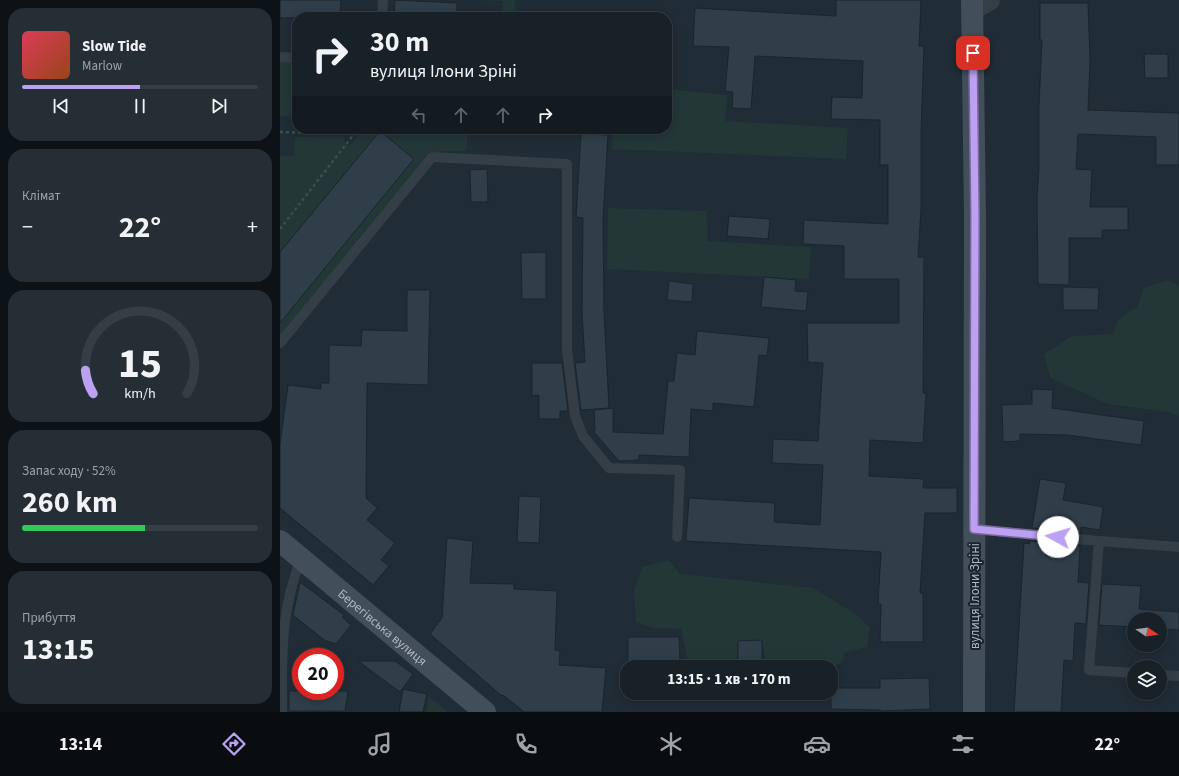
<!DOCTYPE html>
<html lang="uk">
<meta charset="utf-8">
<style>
:root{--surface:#182128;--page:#252e34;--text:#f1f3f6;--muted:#9fa3a8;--line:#363e45;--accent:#bca0f2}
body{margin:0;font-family:"Source Sans 3",sans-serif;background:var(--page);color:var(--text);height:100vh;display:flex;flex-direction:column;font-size:15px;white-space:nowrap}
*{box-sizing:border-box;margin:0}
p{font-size:13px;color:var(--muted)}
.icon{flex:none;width:22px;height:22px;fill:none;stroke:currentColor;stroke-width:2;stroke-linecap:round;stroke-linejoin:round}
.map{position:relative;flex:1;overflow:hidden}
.details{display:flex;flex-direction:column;gap:8px;padding:8px;background:#0d1216;width:280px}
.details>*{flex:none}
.guide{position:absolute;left:12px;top:12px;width:380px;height:122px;border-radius:16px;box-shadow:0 2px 10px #0003,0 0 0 1px var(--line);background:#182128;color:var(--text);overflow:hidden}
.needle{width:26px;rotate:103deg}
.tools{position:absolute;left:847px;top:612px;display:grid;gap:8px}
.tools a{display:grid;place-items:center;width:40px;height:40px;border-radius:50%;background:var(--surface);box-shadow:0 2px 10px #0003,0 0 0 1px var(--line);font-size:20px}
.speed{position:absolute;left:12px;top:648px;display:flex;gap:8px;font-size:20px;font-weight:700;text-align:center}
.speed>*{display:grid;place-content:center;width:52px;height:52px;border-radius:50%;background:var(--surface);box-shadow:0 2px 10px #0003,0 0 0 1px var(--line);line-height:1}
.speed .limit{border:6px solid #d22;background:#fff;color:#111}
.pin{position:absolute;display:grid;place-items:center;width:34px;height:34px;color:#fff;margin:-17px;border-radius:8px;box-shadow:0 2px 6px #0006}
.me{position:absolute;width:44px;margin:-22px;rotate:276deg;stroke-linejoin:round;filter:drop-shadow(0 0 3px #0008)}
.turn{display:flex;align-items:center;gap:14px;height:84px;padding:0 12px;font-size:18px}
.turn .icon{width:52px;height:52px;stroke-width:2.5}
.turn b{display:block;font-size:28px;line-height:34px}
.lanes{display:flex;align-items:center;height:38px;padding:0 12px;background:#0003;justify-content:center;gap:20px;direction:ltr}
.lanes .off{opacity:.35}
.big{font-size:30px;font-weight:700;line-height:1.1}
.details .widget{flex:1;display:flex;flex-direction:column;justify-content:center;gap:6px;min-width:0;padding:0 14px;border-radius:16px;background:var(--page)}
.details .dial{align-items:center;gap:0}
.dial svg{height:104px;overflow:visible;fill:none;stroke:var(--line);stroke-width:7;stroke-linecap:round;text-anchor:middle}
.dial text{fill:var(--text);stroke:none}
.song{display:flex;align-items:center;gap:12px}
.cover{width:48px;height:48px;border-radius:6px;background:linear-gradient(135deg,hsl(350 70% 55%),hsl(20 70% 35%))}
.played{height:4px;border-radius:2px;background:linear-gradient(90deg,var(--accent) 50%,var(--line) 50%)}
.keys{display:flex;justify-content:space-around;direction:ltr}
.heat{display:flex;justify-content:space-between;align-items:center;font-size:22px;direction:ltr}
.charge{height:6px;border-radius:3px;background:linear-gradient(90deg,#34c759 52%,var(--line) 0)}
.trip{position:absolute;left:340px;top:660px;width:218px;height:40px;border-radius:16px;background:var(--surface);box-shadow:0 2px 10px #0003,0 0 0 1px var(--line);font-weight:700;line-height:40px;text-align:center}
.tabs{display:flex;height:64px;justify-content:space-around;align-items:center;background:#0a0d10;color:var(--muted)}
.tabs .icon{width:28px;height:28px}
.tabs .on{color:var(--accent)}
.tabs b{font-size:18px;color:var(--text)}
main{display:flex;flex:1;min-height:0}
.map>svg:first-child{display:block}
.green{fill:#223736}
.building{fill:#2f3e49;stroke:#1b252d}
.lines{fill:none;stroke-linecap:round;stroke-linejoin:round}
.path{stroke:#3b4f4e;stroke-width:2.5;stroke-dasharray:3 3;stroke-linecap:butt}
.service{stroke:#343e46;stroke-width:10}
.tertiary{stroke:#343e46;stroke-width:22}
.secondary{stroke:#424e59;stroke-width:22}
.route-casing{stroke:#7a689d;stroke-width:10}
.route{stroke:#bca0f2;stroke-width:7}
.labels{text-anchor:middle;stroke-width:4;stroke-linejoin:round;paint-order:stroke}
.street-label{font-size:13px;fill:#aeb9c3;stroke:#19232b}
</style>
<main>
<section class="details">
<div class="widget">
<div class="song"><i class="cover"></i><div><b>Slow Tide</b><p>Marlow</p></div></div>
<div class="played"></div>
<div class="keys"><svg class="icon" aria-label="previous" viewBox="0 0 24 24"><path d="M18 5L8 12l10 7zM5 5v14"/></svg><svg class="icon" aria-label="pause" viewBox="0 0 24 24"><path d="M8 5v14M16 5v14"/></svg><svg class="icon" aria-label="next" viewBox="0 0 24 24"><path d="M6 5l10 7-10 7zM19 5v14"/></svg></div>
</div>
<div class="widget"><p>Клімат</p>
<div class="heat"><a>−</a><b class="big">22°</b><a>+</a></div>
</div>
<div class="widget dial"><svg viewBox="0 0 100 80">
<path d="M14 69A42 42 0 1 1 86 69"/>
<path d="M14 69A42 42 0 0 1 8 51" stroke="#bca0f2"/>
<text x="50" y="56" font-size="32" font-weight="700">15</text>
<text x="50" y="72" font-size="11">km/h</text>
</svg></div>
<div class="widget"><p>Запас ходу · 52%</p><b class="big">260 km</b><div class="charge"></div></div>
<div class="widget"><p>Прибуття</p><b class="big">13:15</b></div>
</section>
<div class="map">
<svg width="899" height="712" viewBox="0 0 899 712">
<rect width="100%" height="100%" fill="#202c36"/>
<!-- green -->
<path class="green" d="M200,0H235L236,17H223V1Z
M0,57L17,58V117L0,116Z
M387,89L447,95L445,121L568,128L566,159L332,149L333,129H387Z
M83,129H212V135L187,134V148L183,151L149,152L0,335V156H14L15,137L62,136L65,138L64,141L69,146Z
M328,208L427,211L428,241L531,247L529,279L327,269Z
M888,280L899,286V416L888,412L828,404L770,378L764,354L792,336L833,334L838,320L858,306L864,288Z
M389,560L400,574L533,588L576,614L590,628L587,647L565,652L561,663L551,668L490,667L486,665L482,640L458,641L457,667H409L401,629L372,628L356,622L354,591L362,567Z
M149,697L168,712H146Z"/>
<!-- building -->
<path class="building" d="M0,0H61L60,17L0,18Z
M115,0L177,3V17H114Z
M556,0H641L639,46H644L641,133V210L638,257H644L643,393H646L643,443L590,440L589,476L644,479L643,488H677V513H645L640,593H643V642H600L601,604H598L601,552L406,541L409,498L495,503L494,522L540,525L543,465L492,463L493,439L538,441L543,363L528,362L527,323H619V279H564V246L523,244L524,220L608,224V165H600V120L551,119L552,97L582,98L583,61L475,56L471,109L452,108L453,92L445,91L449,47L413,46L415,8L556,16Z
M760,3H808L810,61L808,110L899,113V165H876V137L798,134L796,169L812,170L810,207H848V230H822V238H789V285L758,284L757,198L759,167V104L762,40H760Z
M864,54H888V78H865Z
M100,131L134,159L0,323V252Z
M301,134L328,135L323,219L324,312L329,408L301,410L295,363L305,362L302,313L303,218L296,217Z
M207,169L208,202H191L190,170Z
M449,216L490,219L488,239L447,236Z
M266,252V299H242L241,253Z
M484,277L516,280L515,291L528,292L526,311L481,307Z
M389,281L413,284L412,302L387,300Z
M783,287L819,288L818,310H783Z
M127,290H150L148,385L87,383L86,498L97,508L87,520L115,543L101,560L109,566L93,585L0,508V444L8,385L41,389V383H49V345L81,346L82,330L127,331Z
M417,331L489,338L487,356L479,355L474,407L433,403V411L411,409L409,457L359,455V460L339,461L313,431H315L314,410L333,408V432L383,434L388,381H394L397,353L415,355Z
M252,363H282L288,411H280V419H259V395L252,396Z
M752,389L773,390L772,408L864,421L861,445L788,435L740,434V441L723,442L722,405L752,404Z
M760,479L786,483L783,500L823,507L820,530L801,527V533L752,528Z
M239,496L261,497L259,543L237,542Z
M167,538L193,541L190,583L234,584V589L277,591L275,650L280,651L279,665L326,668L322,712H244L223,695L222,696L150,634L162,618Z
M750,541L800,546L798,582L809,583L806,624L795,623L793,661L784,660L781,712H734L744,543L750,544Z
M20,582L64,615L62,617L71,625L56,644L44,640L13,615Z
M822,584L861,586L859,609L899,612V630L880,629V619H854V627L819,625Z
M348,637H399L400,662H348Z
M482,640V667H458V641Z
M78,661H115L133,674L120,692Z
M649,678L650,709L601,711V710L551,709V688H600V679Z
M123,689L147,694L143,712H119Z
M9,691H68L65,711H9Z"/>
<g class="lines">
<!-- path -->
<path class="path" d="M0,132L74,134
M0,229L78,129"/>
<!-- service -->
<path class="service" d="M102,17L103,0
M0,57L17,58
M0,343L152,157L287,164V350L295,416L303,436L329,468L400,470L397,537
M695,529L819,541L809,670L854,673
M819,541L899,547
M880,675L899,676
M2,712C2,657 0,611 21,559"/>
<!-- tertiary -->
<path class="tertiary" d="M692,9L709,0"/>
<!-- secondary -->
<g class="secondary">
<path d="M692,0L695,216L694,712"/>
<path id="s1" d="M0,541L205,712"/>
</g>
</g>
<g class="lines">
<defs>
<path id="route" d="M693,53L695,216L694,529L778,537"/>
</defs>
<!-- route casing -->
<use href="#route" class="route-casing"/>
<!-- route -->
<use href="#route" class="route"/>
</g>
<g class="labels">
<!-- street labels -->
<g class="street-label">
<text transform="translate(694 596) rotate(-90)" y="5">вулиця Ілони Зріні</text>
<text dy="5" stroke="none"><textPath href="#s1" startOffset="134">Берегівська вулиця</textPath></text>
</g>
</g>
</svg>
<div class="tools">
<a><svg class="needle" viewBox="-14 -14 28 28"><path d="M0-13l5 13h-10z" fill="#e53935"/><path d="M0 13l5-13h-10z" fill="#9fa3a8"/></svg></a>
<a><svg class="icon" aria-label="layers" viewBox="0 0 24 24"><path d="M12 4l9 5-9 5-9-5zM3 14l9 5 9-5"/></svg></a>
</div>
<div class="speed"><div class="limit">20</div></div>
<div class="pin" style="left:693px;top:53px;background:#d93025"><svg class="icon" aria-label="arrive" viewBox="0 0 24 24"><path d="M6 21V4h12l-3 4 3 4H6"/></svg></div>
<svg class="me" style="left:778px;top:537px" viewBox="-20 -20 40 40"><circle r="19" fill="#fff"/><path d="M0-13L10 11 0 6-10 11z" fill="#bca0f2"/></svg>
<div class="trip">13:15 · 1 хв · 170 m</div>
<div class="guide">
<div class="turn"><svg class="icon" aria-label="right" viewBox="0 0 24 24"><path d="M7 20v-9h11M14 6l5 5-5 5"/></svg><div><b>30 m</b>вулиця Ілони Зріні</div></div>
<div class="lanes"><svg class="icon off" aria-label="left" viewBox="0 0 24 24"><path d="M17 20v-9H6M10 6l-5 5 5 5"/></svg><svg class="icon off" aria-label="ahead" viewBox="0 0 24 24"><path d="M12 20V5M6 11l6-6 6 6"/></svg><svg class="icon off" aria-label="ahead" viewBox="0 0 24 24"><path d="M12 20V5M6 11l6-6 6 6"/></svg><svg class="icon" aria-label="right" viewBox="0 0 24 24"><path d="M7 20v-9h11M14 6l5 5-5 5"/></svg></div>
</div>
</div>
</main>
<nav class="tabs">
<b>13:14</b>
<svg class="icon on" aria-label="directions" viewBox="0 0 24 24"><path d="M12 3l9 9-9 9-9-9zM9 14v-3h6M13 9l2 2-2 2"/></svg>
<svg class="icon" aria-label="music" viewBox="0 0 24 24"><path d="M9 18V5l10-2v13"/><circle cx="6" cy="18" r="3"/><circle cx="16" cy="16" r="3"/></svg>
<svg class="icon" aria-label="phone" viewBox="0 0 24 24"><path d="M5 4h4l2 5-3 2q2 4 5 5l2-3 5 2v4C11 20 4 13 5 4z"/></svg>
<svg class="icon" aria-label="climate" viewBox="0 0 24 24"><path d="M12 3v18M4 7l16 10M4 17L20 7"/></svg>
<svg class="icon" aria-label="car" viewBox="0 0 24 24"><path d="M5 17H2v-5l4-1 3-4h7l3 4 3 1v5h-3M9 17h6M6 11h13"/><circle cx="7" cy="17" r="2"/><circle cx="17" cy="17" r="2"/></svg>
<svg class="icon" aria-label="filters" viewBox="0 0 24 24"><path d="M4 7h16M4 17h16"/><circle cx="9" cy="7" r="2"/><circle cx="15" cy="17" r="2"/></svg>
<b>22°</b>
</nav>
